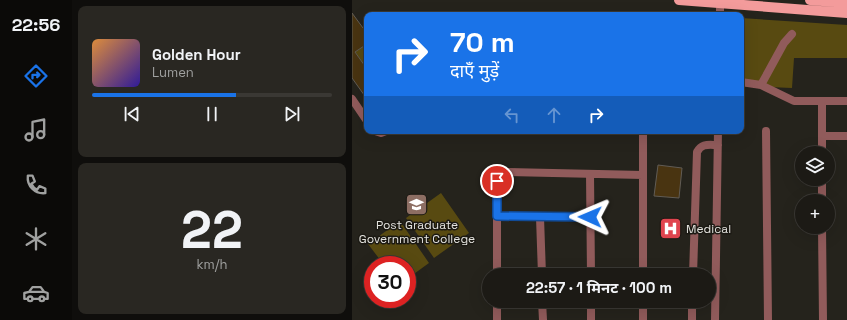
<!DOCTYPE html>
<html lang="hi">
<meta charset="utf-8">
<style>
:root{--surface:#1c1a15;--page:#292722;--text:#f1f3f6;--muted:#a0a1a0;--line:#3a3834;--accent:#1a73e8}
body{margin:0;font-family:"Space Grotesk","Noto Sans Devanagari",sans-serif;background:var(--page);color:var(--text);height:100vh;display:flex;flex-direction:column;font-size:15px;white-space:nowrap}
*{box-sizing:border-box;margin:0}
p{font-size:13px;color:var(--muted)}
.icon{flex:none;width:22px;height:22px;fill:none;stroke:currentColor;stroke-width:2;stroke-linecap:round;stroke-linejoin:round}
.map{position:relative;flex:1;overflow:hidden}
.drawer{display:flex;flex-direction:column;gap:6px;padding:6px;background:#0f0e0c;width:280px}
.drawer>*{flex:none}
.top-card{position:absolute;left:12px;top:12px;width:380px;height:122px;border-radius:8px;box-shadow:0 4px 16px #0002,0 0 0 1px var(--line);background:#1a73e8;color:#fff;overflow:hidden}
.controls{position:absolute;left:443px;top:146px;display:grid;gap:8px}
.controls a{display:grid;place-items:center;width:40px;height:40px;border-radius:50%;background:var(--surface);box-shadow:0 4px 16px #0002,0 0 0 1px var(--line);font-size:20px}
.speed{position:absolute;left:12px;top:256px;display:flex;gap:8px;font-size:20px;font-weight:700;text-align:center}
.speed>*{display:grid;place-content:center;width:52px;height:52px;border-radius:50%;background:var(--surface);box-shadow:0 4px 16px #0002,0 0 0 1px var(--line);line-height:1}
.speed .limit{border:6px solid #d22;background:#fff;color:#111}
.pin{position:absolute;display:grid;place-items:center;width:34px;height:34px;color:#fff;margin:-17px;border:2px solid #fff;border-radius:50%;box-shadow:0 1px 4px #0007}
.me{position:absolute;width:44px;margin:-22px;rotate:271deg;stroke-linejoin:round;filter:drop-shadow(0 0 3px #0008)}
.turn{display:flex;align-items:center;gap:14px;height:84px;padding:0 20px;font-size:18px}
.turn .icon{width:52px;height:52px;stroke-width:2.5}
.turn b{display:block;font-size:28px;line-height:34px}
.lanes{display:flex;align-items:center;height:38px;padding:0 20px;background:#0003;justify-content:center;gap:20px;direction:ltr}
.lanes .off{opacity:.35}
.drawer .widget{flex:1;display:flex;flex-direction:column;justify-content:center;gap:6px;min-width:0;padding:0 14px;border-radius:8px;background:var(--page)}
.drawer .dial{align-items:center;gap:0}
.dial b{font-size:52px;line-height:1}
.song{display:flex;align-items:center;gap:12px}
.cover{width:48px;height:48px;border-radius:6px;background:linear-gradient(135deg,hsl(30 70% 55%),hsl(250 70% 35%))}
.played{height:4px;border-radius:2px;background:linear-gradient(90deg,var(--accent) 60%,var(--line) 60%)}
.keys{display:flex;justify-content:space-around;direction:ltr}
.trip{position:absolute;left:130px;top:268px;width:234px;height:40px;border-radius:20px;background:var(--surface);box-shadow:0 4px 16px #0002,0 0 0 1px var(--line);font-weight:700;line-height:40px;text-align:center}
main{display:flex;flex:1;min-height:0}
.menu{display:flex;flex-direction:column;width:72px;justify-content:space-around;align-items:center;background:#0b0a08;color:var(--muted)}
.menu .icon{width:28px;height:28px}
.menu .selected{color:var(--accent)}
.menu b{font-size:18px;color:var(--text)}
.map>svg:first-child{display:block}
.green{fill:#584a11}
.building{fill:#493411;stroke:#615c55}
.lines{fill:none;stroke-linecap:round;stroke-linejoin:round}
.minor{stroke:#915b5b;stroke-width:8}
.major{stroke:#f39b9b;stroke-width:10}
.route-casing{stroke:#114b97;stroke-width:10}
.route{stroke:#1a73e8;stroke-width:7}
.labels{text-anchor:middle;stroke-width:3;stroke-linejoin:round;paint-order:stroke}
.poi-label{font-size:12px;fill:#e4e3de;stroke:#1b1913}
</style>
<main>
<nav class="menu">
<b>22:56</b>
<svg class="icon selected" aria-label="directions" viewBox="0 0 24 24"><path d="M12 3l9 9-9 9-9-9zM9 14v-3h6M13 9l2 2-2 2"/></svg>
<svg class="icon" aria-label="music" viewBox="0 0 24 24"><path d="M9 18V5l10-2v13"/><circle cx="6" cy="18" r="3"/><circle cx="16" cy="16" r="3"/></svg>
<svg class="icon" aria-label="phone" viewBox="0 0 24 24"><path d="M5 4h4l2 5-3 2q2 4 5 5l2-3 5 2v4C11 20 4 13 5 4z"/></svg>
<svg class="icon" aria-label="climate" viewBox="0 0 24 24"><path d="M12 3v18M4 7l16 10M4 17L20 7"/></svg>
<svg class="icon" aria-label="car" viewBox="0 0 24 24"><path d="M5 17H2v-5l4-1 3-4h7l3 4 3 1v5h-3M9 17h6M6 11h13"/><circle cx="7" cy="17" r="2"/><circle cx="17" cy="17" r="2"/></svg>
</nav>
<section class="drawer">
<div class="widget">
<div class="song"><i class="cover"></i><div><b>Golden Hour</b><p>Lumen</p></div></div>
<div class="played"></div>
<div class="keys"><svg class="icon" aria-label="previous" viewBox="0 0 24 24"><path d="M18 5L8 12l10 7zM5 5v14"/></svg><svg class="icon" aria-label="pause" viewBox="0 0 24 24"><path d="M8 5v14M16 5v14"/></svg><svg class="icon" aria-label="next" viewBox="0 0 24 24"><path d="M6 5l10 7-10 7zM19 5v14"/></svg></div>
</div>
<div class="widget dial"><b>22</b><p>km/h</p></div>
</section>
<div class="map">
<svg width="495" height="320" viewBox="0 0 495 320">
<rect width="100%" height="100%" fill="#25231c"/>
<!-- green -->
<path class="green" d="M389,18L495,25V58H442L440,88L389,86Z
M15,44V69L3,52Z
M89,193L117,233L82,258L54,218Z
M48,221L77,263L55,279V265H32L16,244Z"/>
<!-- building -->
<path class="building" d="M0,13L11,28L15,26V44L3,52L15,69V99L0,78Z
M306,165L330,168L327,198L302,196Z"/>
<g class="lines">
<!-- minor -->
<path class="minor" d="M368,15V0
M389,82L409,85L442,101H495
M409,85L432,43L440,34
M0,99L15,121
M470,101V153
M23,131L29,133L34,131
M414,131L416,320
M470,136H495
M238,174L239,275
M470,179V201
M145,216L238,217
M188,217L190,275
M470,227L471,320
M145,275V181L148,175L153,172L291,175
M291,275V131
M341,275L345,152C350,143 356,145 366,145
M190,301L191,320
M239,301V320
M291,301V320
M145,320V301
M340,320V301
M363,320L366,131"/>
<!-- major -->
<path class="major" d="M327,0L495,13
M458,0L495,3"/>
</g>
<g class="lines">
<defs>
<path id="route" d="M145,181V216L238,217"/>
</defs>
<!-- route casing -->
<use href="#route" class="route-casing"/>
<!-- route -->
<use href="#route" class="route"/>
</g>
<!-- icons -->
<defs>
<symbol id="university-square" viewBox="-11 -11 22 22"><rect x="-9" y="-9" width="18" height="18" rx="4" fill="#8d6e63" stroke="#1b1913"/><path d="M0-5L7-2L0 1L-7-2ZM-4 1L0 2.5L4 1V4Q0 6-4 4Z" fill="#fff"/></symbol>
<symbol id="hospital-square" viewBox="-11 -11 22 22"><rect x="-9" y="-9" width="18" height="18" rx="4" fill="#e0444e" stroke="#1b1913"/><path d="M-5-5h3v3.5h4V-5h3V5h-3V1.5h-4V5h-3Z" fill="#fff"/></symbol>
</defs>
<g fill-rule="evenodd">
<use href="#university-square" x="52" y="192" width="25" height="25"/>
<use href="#hospital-square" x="306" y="216" width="25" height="25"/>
</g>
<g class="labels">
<!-- poi labels -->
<g class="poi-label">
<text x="65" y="229">Post Graduate<tspan x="65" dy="14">Government College</tspan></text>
<text x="334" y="233" text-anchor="start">Medical</text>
</g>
</g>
</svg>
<div class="controls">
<a><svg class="icon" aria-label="layers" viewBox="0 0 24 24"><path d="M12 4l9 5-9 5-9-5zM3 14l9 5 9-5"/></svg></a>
<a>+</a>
</div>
<div class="speed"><div class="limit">30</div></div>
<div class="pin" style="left:145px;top:181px;background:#d93025"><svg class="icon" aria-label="arrive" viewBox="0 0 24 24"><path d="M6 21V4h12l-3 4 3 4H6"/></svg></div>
<svg class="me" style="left:238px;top:217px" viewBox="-20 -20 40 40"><path d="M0-17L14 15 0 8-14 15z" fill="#1a73e8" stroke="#fff" stroke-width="4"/></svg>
<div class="trip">22:57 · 1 मिनट · 100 m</div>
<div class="top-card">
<div class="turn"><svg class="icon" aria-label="right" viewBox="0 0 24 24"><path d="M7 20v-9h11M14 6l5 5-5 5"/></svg><div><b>70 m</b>दाएँ मुड़ें</div></div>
<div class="lanes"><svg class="icon off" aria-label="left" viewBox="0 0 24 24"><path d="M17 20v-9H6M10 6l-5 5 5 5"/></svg><svg class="icon off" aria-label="ahead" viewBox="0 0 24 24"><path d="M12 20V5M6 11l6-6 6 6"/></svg><svg class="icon" aria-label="right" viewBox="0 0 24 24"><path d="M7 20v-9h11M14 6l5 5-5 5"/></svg></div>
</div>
</div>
</main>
